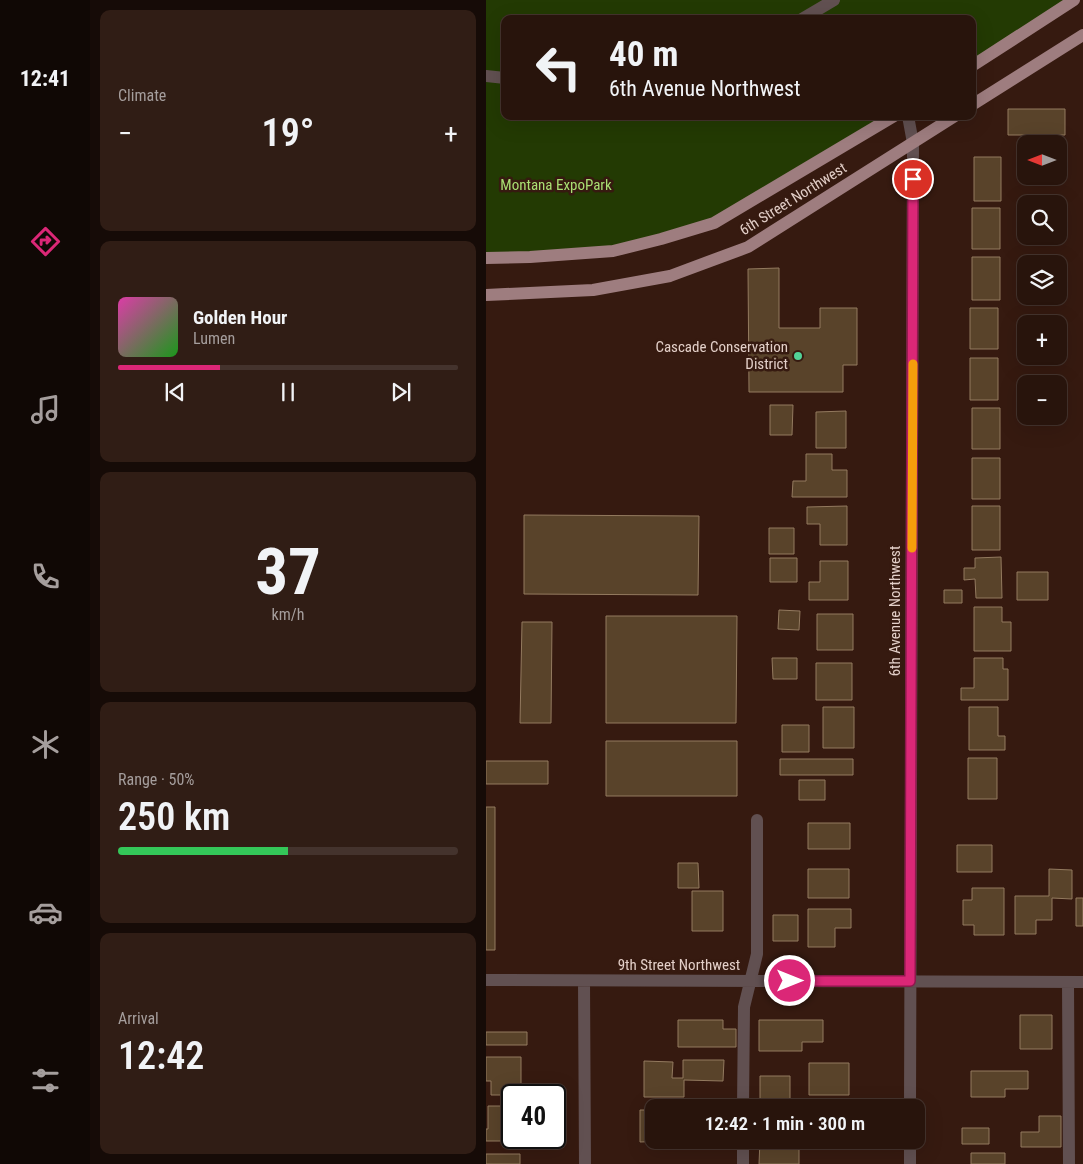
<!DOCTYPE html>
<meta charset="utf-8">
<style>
:root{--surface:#28140c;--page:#301d15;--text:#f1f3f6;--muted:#a59e9d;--line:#44332d;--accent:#db2777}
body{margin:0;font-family:"Roboto Condensed",sans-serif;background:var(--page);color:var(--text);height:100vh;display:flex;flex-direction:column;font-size:19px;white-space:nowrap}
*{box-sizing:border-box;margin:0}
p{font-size:16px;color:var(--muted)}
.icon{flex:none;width:28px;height:28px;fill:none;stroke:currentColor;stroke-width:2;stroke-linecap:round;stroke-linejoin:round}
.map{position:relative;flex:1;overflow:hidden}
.details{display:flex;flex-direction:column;gap:10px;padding:10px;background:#160b07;width:396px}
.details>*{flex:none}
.guide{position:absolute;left:15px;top:15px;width:475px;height:105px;border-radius:10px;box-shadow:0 5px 20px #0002,0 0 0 1px var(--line);background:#28140c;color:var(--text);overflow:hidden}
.needle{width:32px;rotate:270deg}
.buttons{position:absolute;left:531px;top:135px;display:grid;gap:10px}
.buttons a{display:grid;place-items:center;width:50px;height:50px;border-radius:10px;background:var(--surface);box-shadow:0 5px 20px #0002,0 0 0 1px var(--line);font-size:25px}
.speed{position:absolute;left:15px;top:1084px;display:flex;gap:10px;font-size:25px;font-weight:700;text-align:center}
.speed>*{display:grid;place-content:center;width:65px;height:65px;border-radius:50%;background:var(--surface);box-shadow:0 5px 20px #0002,0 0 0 1px var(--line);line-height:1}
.speed .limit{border:2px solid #111;border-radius:8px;background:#fff;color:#111}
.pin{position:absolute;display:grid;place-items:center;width:42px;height:42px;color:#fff;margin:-21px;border:2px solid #fff;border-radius:50%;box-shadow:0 1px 5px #0007}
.me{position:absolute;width:55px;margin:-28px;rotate:90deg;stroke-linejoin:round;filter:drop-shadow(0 0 4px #0008)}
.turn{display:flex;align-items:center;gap:18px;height:105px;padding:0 25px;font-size:22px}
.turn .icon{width:65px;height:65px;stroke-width:2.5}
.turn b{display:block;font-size:35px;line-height:42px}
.big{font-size:38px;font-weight:600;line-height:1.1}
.details .widget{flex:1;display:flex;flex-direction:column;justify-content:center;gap:8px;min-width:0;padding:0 18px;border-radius:10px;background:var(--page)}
.details .dial{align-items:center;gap:0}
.dial b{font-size:65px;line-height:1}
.song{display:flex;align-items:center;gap:15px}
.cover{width:60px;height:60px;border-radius:8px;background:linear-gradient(135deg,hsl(320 70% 55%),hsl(120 70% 35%))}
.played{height:5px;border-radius:2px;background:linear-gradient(90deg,var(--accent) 30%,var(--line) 30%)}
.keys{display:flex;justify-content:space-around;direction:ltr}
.heat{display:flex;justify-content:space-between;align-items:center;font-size:28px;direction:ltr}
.charge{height:8px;border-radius:4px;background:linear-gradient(90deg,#34c759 50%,var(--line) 0)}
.trip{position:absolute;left:159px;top:1099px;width:280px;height:50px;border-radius:10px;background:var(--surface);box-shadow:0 5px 20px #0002,0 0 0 1px var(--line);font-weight:600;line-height:50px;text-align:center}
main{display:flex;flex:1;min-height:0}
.tab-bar{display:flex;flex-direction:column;width:90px;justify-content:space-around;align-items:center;background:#100805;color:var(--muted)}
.tab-bar .icon{width:35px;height:35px}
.tab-bar .current{color:var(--accent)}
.tab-bar b{font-size:22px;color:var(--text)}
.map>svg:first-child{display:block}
.green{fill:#233a03}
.building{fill:#59432a;stroke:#937a5f}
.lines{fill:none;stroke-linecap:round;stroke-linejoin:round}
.minor{stroke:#615051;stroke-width:12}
.major{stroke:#9e7d7f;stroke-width:12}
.route-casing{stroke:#8e194d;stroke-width:12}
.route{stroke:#db2777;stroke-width:9}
.slow{stroke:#f59e0b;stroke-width:9}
.poi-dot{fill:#52d397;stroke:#361a10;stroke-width:2}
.labels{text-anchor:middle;stroke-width:5;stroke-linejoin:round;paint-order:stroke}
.park-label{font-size:15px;fill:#a9df73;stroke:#361a10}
.street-label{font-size:15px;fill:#e3cfc8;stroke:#361a10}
.poi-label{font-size:15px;fill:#e3cfc8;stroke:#361a10;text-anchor:end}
</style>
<main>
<nav class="tab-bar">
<b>12:41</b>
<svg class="icon current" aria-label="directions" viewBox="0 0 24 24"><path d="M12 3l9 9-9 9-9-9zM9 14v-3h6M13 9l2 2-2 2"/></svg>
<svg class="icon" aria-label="music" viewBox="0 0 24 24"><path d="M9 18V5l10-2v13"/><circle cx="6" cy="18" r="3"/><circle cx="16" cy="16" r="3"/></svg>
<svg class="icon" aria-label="phone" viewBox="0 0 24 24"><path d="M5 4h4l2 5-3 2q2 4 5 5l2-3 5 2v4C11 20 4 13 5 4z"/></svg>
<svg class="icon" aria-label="climate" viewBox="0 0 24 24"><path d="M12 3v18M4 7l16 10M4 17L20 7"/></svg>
<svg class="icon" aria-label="car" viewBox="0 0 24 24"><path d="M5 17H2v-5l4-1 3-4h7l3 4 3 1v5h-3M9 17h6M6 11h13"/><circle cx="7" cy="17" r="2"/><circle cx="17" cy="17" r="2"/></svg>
<svg class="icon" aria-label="filters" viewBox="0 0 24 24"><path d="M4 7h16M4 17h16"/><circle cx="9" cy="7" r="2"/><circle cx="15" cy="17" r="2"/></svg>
</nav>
<section class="details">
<div class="widget"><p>Climate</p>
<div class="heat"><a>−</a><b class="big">19°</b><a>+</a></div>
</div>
<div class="widget">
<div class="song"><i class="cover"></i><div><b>Golden Hour</b><p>Lumen</p></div></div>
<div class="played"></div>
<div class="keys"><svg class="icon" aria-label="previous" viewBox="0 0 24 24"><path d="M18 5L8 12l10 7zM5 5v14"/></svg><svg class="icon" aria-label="pause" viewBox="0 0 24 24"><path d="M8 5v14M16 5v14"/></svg><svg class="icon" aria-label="next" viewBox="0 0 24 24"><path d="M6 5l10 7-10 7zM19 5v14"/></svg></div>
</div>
<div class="widget dial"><b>37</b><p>km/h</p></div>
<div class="widget"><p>Range · 50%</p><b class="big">250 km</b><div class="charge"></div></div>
<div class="widget"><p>Arrival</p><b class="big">12:42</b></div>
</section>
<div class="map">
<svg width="597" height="1164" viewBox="0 0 597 1164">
<rect width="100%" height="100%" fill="#361a10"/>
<!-- green -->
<path class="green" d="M0,0H588L486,66V19H19V116H408L228,223L127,251L0,258Z"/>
<!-- building -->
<path class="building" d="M522,109H579V135H522Z
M572,146H577V170H572Z
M488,157H515V201H488Z
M486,208H514V249H486Z
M486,257H514V300H486Z
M293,268V328H334V308H371V365H357V392H263L262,269Z
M484,308H512V349H484Z
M484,358H512V400H484Z
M564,379H578V396L572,397V384H564Z
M284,405H307L306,435H284Z
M486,408H514V449H486Z
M360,411V448H330V412Z
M320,454H346V470H361V497H306L307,481H320Z
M486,458H514V499H486Z
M361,506V545H334V524H321V507Z
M486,506H514V550H486Z
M38,515L213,516L212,595L38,594Z
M283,528H308V554H283Z
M515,557L516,598H490L489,579L478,580V568H489V558Z
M284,558H311V582H284Z
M334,561H362V600H323V582H334Z
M531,572H562V600H531Z
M458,590H476V603H458Z
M488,607H516V622H525V651H488Z
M293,610L314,611L313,630L292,629Z
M331,614H367V650H331Z
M120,616H251L250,723H120Z
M36,622H66L65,723H34Z
M286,658H311V679H287Z
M488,658H517V669H522V700H475V688H488Z
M330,663H366V700H330Z
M337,707H368V748H337Z
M483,707H512V736H519V750H483Z
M296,725H323V752H296Z
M120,741H251V796H120Z
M482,758H511V799H482Z
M294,759H367V775H294Z
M0,761H62V784H0Z
M313,780H339V800H313Z
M0,807H9V950H0Z
M322,823H364V849H322Z
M471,845H506V872H471Z
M192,863H212L213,888H192Z
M322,869H363V898H322Z
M563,869L586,870V899L566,898V920H550V934H529V896H563Z
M486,888H518V935H488V925H477V900H486Z
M206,891H237V931H206Z
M590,898H597V926H590Z
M322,909H365V928H349V947H322Z
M287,915H312V941H287Z
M534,1015H566V1049H534Z
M192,1020H237V1029H250V1047H192Z
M273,1020H337V1042H316V1051H273Z
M0,1032H41V1045H0Z
M0,1057H35V1095H5V1081H0Z
M197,1060H238L237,1081L198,1080V1097H158V1061L187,1062L186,1078H197Z
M323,1063H363V1095H323Z
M485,1071H542V1089H519V1097H485Z
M274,1076H304V1100H274Z
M2,1106H26V1138H34V1141H0V1129H2Z
M154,1110H168V1140H181V1141L154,1142Z
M553,1116H575V1147H535V1132H553Z
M476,1128H503V1144H476Z
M274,1140H313V1164H273Z
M485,1153H519V1164H485Z
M0,1154H34V1164H0Z"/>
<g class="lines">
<!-- minor -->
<path class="minor" d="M316,19L348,0
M0,76L19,78
M422,116L427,143L424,1108
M0,980L597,982
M98,981L99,1164
M582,982L583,1164
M257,1108L258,1007L271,954V820
M424,1140V1164
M257,1164V1140"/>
<!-- major -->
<path class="major" d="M486,66L588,0
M486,105L597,35
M0,258L44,257L127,251L175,239L228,223L408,116
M0,295L107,290L184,276L262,247L469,116"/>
</g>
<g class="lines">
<defs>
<path id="route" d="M304,981H424L427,179"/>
</defs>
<!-- route casing -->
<use href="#route" class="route-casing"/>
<!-- route -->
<use href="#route" class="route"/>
<!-- slow -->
<path class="slow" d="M426,548L427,364"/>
</g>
<!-- markers -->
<circle class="poi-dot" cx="312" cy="356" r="5"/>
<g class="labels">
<!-- park labels -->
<g class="park-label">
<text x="70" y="190">Montana ExpoPark</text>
</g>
<!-- street labels -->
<g class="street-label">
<text transform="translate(307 199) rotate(-32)" y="5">6th Street Northwest</text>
<text transform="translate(409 611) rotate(-90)" y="5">6th Avenue Northwest</text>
<text x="193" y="970">9th Street Northwest</text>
</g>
<!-- poi labels -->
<g class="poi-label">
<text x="302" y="352">Cascade Conservation<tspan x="302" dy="17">District</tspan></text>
</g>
</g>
</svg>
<div class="buttons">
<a><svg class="needle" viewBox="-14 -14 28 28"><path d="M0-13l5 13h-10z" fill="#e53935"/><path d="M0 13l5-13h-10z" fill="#a59e9d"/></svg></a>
<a><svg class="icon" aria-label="search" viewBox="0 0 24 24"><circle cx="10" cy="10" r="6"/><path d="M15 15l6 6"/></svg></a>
<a><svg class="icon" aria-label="layers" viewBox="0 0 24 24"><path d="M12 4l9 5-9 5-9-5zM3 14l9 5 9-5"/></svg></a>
<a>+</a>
<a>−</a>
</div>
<div class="speed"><div class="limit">40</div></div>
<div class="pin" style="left:427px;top:179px;background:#d93025"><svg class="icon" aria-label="arrive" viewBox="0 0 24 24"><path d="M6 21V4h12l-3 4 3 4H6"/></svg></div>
<svg class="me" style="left:304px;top:981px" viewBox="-20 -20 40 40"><circle r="17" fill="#db2777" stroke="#fff" stroke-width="3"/><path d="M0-11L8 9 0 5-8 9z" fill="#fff"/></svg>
<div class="trip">12:42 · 1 min · 300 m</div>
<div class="guide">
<div class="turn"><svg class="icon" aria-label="left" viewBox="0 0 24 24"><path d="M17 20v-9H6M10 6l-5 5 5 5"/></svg><div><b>40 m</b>6th Avenue Northwest</div></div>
</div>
</div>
</main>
